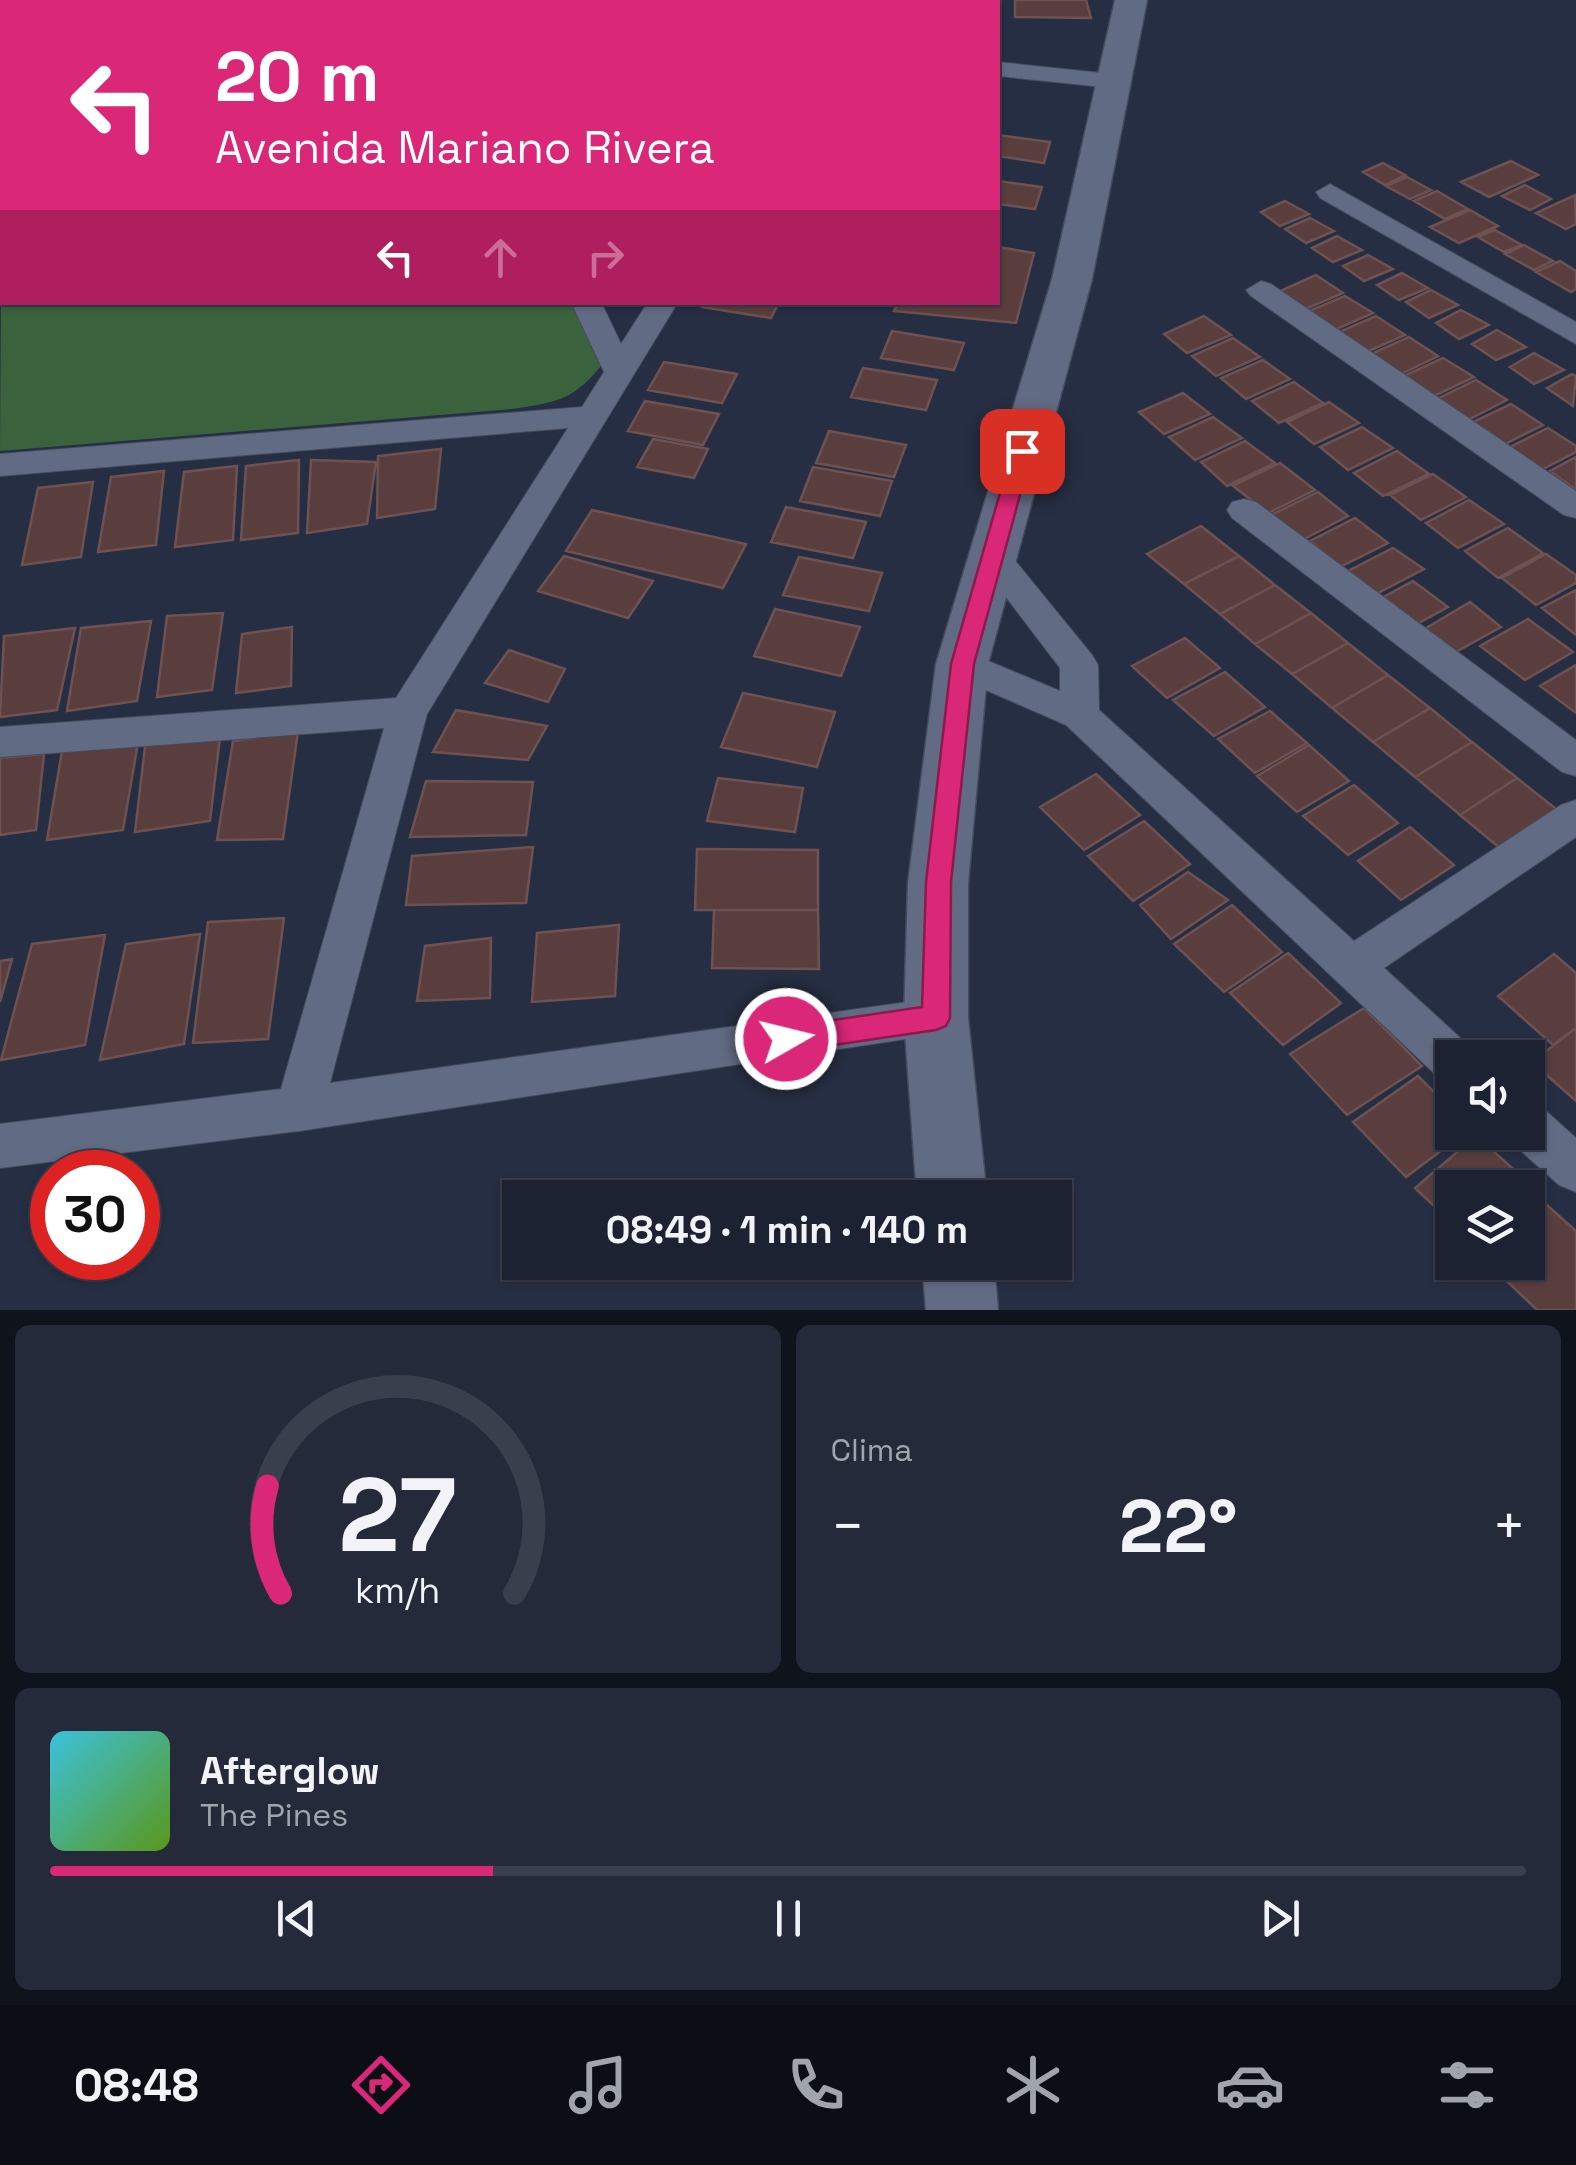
<!DOCTYPE html>
<html lang="es">
<meta charset="utf-8">
<style>
:root{--surface:#1c2232;--page:#252a3a;--text:#f1f3f6;--muted:#a0a4ac;--line:#3a3f4d;--accent:#db2777}
body{margin:0;font-family:"Space Grotesk",sans-serif;background:var(--page);color:var(--text);height:100vh;display:flex;flex-direction:column;font-size:38px;white-space:nowrap}
*{box-sizing:border-box;margin:0}
p{font-size:32px;color:var(--muted)}
.icon{flex:none;width:55px;height:55px;fill:none;stroke:currentColor;stroke-width:2;stroke-linecap:round;stroke-linejoin:round}
.map{position:relative;height:1310px;overflow:hidden}
.sheet{display:flex;flex-direction:column;gap:15px;padding:15px;background:#0f131c;flex:1}
.sheet>*{flex:none}
.guide{position:absolute;left:0px;top:0px;width:1000px;height:305px;box-shadow:0 2px 8px #0004,0 0 0 2px var(--line);background:#db2777;color:#fff;overflow:hidden}
.controls{position:absolute;left:1435px;top:1040px;display:grid;gap:20px}
.controls a{display:grid;place-items:center;width:110px;height:110px;border-radius:0px;background:var(--surface);box-shadow:0 2px 8px #0004,0 0 0 2px var(--line);font-size:50px}
.speed{position:absolute;left:30px;top:1150px;display:flex;gap:20px;font-size:50px;font-weight:700;text-align:center}
.speed>*{display:grid;place-content:center;width:130px;height:130px;border-radius:50%;background:var(--surface);box-shadow:0 2px 8px #0004,0 0 0 2px var(--line);line-height:1}
.speed .limit{border:15px solid #d22;background:#fff;color:#111}
.pin{position:absolute;display:grid;place-items:center;width:85px;height:85px;color:#fff;margin:-42px;border-radius:20px;box-shadow:0 5px 15px #0006}
.me{position:absolute;width:110px;margin:-55px;rotate:82deg;stroke-linejoin:round;filter:drop-shadow(0 0 8px #0008)}
.turn{display:flex;align-items:center;gap:35px;height:210px;padding:0 50px;font-size:45px}
.turn .icon{width:130px;height:130px;stroke-width:2.5}
.turn b{display:block;font-size:70px;line-height:85px}
.lanes{display:flex;align-items:center;height:95px;padding:0 50px;background:#0003;justify-content:center;gap:50px;direction:ltr}
.lanes .off{opacity:.35}
.big{font-size:75px;font-weight:700;line-height:1.1}
.sheet .tile{flex:1;display:flex;flex-direction:column;justify-content:center;gap:15px;min-width:0;padding:0 35px;border-radius:15px;background:var(--page)}
.sheet .dial{align-items:center;gap:0}
.dial svg{height:260px;overflow:visible;fill:none;stroke:var(--line);stroke-width:7;stroke-linecap:round;text-anchor:middle}
.dial text{fill:var(--text);stroke:none}
.song{display:flex;align-items:center;gap:30px}
.cover{width:120px;height:120px;border-radius:15px;background:linear-gradient(135deg,hsl(190 70% 55%),hsl(90 70% 35%))}
.played{height:10px;border-radius:5px;background:linear-gradient(90deg,var(--accent) 30%,var(--line) 30%)}
.keys{display:flex;justify-content:space-around;direction:ltr}
.heat{display:flex;justify-content:space-between;align-items:center;font-size:55px;direction:ltr}
.sheet .tiles{flex:1;display:grid;gap:15px;grid-template-columns:1fr 1fr}
.tile:last-child{grid-column:span 2}
.trip{position:absolute;left:502px;top:1180px;width:570px;height:100px;border-radius:0px;background:var(--surface);box-shadow:0 2px 8px #0004,0 0 0 2px var(--line);font-weight:700;line-height:100px;text-align:center}
.tab-bar{display:flex;height:160px;justify-content:space-around;align-items:center;background:#0b0e14;color:var(--muted)}
.tab-bar .icon{width:70px;height:70px}
.tab-bar .active{color:var(--accent)}
.tab-bar b{font-size:45px;color:var(--text)}
.map>svg:first-child{display:block}
.green{fill:#3a633d}
.building{fill:#5a3e3d;stroke:#6e5151;stroke-width:2.5}
.lines{fill:none;stroke-linecap:round;stroke-linejoin:round}
.minor-casing{stroke:#454b5c;stroke-width:2}
.secondary-casing{stroke:#454b5c;stroke-width:3}
.minor{fill:#616b83;fill-rule:evenodd}
.secondary{fill:#616b83;fill-rule:evenodd}
.route{fill:#db2777;stroke:#8e194d;stroke-width:2.5}
</style>
<div class="map">
<svg width="1576" height="1310" viewBox="0 0 1576 1310">
<rect width="100%" height="100%" fill="#262e43"/>
<!-- green -->
<path class="green" d="M2,136V302L581,303L605,361C574,400 560,402 512,409L0,451Z"/>
<!-- building -->
<path class="building" d="M1015,0H1086L1091,18L1015,17Z
M998,135L1050,142L1044,163L998,156Z
M1511,161L1538,175L1489,197L1461,182Z
M1383,163L1405,175L1385,185L1363,172Z
M1407,177L1431,190L1410,199L1386,186Z
M998,181L1042,187L1035,209L998,204Z
M1525,185L1551,199L1530,210L1502,196Z
M1437,191L1468,209L1445,219L1414,201Z
M1575,195L1576,224L1566,229L1536,213Z
M1285,201L1309,214L1280,226L1261,212Z
M1470,210L1498,226L1459,243L1430,227Z
M1310,218L1334,231L1306,243L1285,229Z
M1495,230L1522,245L1504,252L1478,237Z
M1337,236L1362,250L1333,262L1312,248Z
M1524,245L1553,261L1534,270L1505,254Z
M998,247L1034,253L1016,323L894,311L899,302H998Z
M1368,255L1393,269L1364,281L1343,266Z
M1560,261L1576,271V289L1571,292L1536,272Z
M1402,273L1428,288L1399,300L1377,285Z
M1316,275L1343,293L1303,310L1278,292Z
M1431,290L1458,305L1429,318L1406,302Z
M1345,296L1373,313L1332,331L1307,312Z
M704,302H779L771,318L702,307Z
M1461,310L1489,325L1459,339L1436,323Z
M1204,316L1231,335L1187,353L1164,334Z
M1376,316L1405,335L1364,353L1337,333Z
M1497,330L1526,347L1496,360L1472,344Z
M892,331L964,343L954,370L881,358Z
M1409,337L1438,356L1397,376L1369,355Z
M1233,338L1260,357L1216,376L1192,356Z
M1534,353L1564,370L1534,384L1510,367Z
M1443,358L1474,377L1432,397L1404,376Z
M1263,360L1290,379L1246,399L1221,378Z
M664,362L737,374L722,403L648,390Z
M863,368L937,380L926,410L851,397Z
M1572,374L1576,376L1573,406L1547,388Z
M1476,380L1507,400L1466,421L1437,399Z
M1294,382L1323,403L1279,423L1252,401Z
M1183,393L1210,414L1164,434L1139,412Z
M645,401L719,414L703,445L628,431Z
M1329,402L1359,423L1314,444L1287,422Z
M1511,404L1543,425L1501,446L1471,423Z
M1213,417L1242,438L1195,460L1169,437Z
M1362,427L1393,448L1348,470L1320,447Z
M1548,428L1576,446V452L1539,471L1508,448Z
M829,431L906,445L894,477L816,463Z
M653,439L708,449L694,478L637,467Z
M1245,441L1275,463L1227,486L1201,462Z
M441,449L435,509L377,518L378,456Z
M1397,451L1429,474L1383,496L1354,473Z
M1576,457V490L1550,471Z
M299,460L298,533L241,540L246,466Z
M311,460L376,462L367,524L307,533Z
M1280,463L1315,490L1268,513L1233,486Z
M237,466L233,540L175,547L184,472Z
M813,467L892,481L880,516L800,501Z
M164,471L156,545L98,552L111,477Z
M1433,474L1466,497L1421,520L1390,495Z
M93,482L81,557L22,565L38,488Z
M1318,492L1348,516L1304,539L1271,515Z
M1469,500L1504,524L1458,548L1426,523Z
M786,507L866,522L853,558L771,542Z
M592,510L746,544L723,588L566,551Z
M1355,518L1388,543L1340,567L1310,541Z
M1201,526L1239,556L1184,584L1147,554Z
M1508,528L1543,553L1498,578L1465,551Z
M1393,548L1424,569L1376,594L1348,571Z
M1546,554L1576,575V583L1536,605L1502,578Z
M564,556L653,581L628,618L538,591Z
M1239,556L1275,585L1220,614L1184,584Z
M799,557L882,573L869,611L783,595Z
M1413,581L1448,607L1399,634L1367,606Z
M1275,585L1311,613L1255,644L1220,614Z
M1576,590V635L1542,608Z
M1470,602L1501,627L1452,654L1421,631Z
M775,609L860,627L841,676L754,656Z
M223,613L212,690L157,697L167,616Z
M1311,613L1348,643L1292,674L1255,644Z
M1528,619L1573,652L1525,680L1480,646Z
M151,621L137,701L67,711L81,628Z
M292,627L291,686L236,693L242,634Z
M75,628L57,710L0,717L4,636Z
M1185,638L1220,668L1167,698L1132,666Z
M1348,643L1388,675L1332,708L1292,674Z
M509,650L565,669L548,702L485,683Z
M1576,665V713L1540,686Z
M1225,672L1265,707L1214,736L1173,700Z
M1388,675L1430,708L1373,742L1332,708Z
M743,693L835,712L817,767L721,747Z
M1430,708L1472,742L1415,777L1373,742Z
M456,710L547,726L528,760L433,752Z
M1270,711L1307,743L1255,773L1218,739Z
M221,729L210,821L135,832L146,738Z
M298,731L283,839L217,840L233,741Z
M139,737L123,830L47,840L63,745Z
M1472,742L1517,778L1460,815L1415,777Z
M1309,745L1349,781L1297,812L1257,776Z
M44,754L36,830L0,835V758Z
M1096,774L1140,815L1084,850L1040,807Z
M718,778L803,788L795,832L707,821Z
M1517,778L1570,820L1513,859L1460,815Z
M426,781L533,782L526,835L410,837Z
M1354,785L1398,823L1348,855L1303,816Z
M1144,821L1190,864L1133,901L1088,856Z
M1410,827L1454,865L1401,900L1358,861Z
M533,847L526,903L406,905L412,856Z
M697,849L818,850V910H695Z
M1188,872L1228,900L1171,939L1140,905Z
M1232,905L1282,952L1224,992L1174,944Z
M714,910H818L819,969L712,968Z
M284,918L268,1039L193,1043L208,922Z
M619,925L615,996L532,1002L537,933Z
M200,934L184,1044L100,1060L126,944Z
M105,935L85,1045L1,1060L32,944Z
M491,938L490,998L417,1001L425,946Z
M1288,953L1341,1003L1283,1045L1230,993Z
M1554,954L1576,973V1028L1553,1045L1498,996Z
M12,959L0,1002V961Z
M1364,1008L1422,1066L1347,1115L1290,1054Z
M1576,1028V1101L1532,1062Z
M1418,1076L1452,1110V1132H1466L1406,1177L1353,1122Z
M1476,1136L1527,1181L1519,1188H1452V1223L1415,1188Z
M1531,1191L1576,1231V1310H1537L1487,1262H1528Z"/>
<g class="lines">
<defs>
<path id="minor" d="M421,0H444L445,2H422Z
M823,0H845V2H823Z
M998,62L1112,74L1124,81L1112,88L998,76Z
M2,119V135L0,136V120Z
M1330,184L1576,322V344L1320,198L1316,192Z
M1261,281L1271,284L1576,491V518L1564,515L1251,296L1246,290Z
M571,302H601L621,344L648,302H678L427,714L330,1083L936,998L952,1004L959,1018L952,1032L299,1131L0,1168V1124L281,1089L384,728L0,757V727L396,698L568,428L0,476V454L582,407L604,372Z
M1244,499L1256,502L1576,740V776L1562,772L1232,518L1227,510L1232,502Z
M992,543L1004,547L1092,655L1098,665L1099,710L1354,941L1561,805L1576,800V837L1384,968L1468,1045L1474,1058H1452V1081L1436,1075L1066,725L949,674L943,664L949,654L962,650L1060,691V668L974,555L980,547Z
M1528,1104L1545,1110L1576,1138V1192L1559,1185L1511,1142L1507,1132H1528Z"/>
<path id="secondary" d="M1115,0H1147L1092,279L988,664L968,883V1018L987,1198H917L904,1018L908,883L936,664L1052,279Z
M922,1262H994L998,1310H926Z"/>
</defs>
<!-- minor casing -->
<use href="#minor" class="minor-casing"/>
<!-- secondary casing -->
<use href="#secondary" class="secondary-casing"/>
<!-- minor -->
<use href="#minor" class="minor"/>
<!-- secondary -->
<use href="#secondary" class="secondary"/>
</g>
<!-- route -->
<path class="route" d="M1022,445L1032,451L974,664L951,882L950,1018L946,1026L936,1030L786,1052L776,1048L772,1039L776,1031L786,1027L922,1007L926,882L951,664L1012,451Z"/>
</svg>
<div class="controls">
<a><svg class="icon" aria-label="sound" viewBox="0 0 24 24"><path d="M4 9h4l5-4v14l-5-4H4zM17 9q2 3 0 6"/></svg></a>
<a><svg class="icon" aria-label="layers" viewBox="0 0 24 24"><path d="M12 4l9 5-9 5-9-5zM3 14l9 5 9-5"/></svg></a>
</div>
<div class="speed"><div class="limit">30</div></div>
<div class="pin" style="left:1022px;top:451px;background:#d93025"><svg class="icon" aria-label="arrive" viewBox="0 0 24 24"><path d="M6 21V4h12l-3 4 3 4H6"/></svg></div>
<svg class="me" style="left:786px;top:1039px" viewBox="-20 -20 40 40"><circle r="17" fill="#db2777" stroke="#fff" stroke-width="3"/><path d="M0-11L8 9 0 5-8 9z" fill="#fff"/></svg>
<div class="trip">08:49 · 1 min · 140 m</div>
<div class="guide">
<div class="turn"><svg class="icon" aria-label="left" viewBox="0 0 24 24"><path d="M17 20v-9H6M10 6l-5 5 5 5"/></svg><div><b>20 m</b>Avenida Mariano Rivera</div></div>
<div class="lanes"><svg class="icon" aria-label="left" viewBox="0 0 24 24"><path d="M17 20v-9H6M10 6l-5 5 5 5"/></svg><svg class="icon off" aria-label="ahead" viewBox="0 0 24 24"><path d="M12 20V5M6 11l6-6 6 6"/></svg><svg class="icon off" aria-label="right" viewBox="0 0 24 24"><path d="M7 20v-9h11M14 6l5 5-5 5"/></svg></div>
</div>
</div>
<section class="sheet">
<div class="tiles">
<div class="tile dial"><svg viewBox="0 0 100 80">
<path d="M14 69A42 42 0 1 1 86 69"/>
<path d="M14 69A42 42 0 0 1 10 36" stroke="#db2777"/>
<text x="50" y="56" font-size="32" font-weight="700">27</text>
<text x="50" y="72" font-size="11">km/h</text>
</svg></div>
<div class="tile"><p>Clima</p>
<div class="heat"><a>−</a><b class="big">22°</b><a>+</a></div>
</div>
<div class="tile">
<div class="song"><i class="cover"></i><div><b>Afterglow</b><p>The Pines</p></div></div>
<div class="played"></div>
<div class="keys"><svg class="icon" aria-label="previous" viewBox="0 0 24 24"><path d="M18 5L8 12l10 7zM5 5v14"/></svg><svg class="icon" aria-label="pause" viewBox="0 0 24 24"><path d="M8 5v14M16 5v14"/></svg><svg class="icon" aria-label="next" viewBox="0 0 24 24"><path d="M6 5l10 7-10 7zM19 5v14"/></svg></div>
</div>
</div>
</section>
<nav class="tab-bar">
<b>08:48</b>
<svg class="icon active" aria-label="directions" viewBox="0 0 24 24"><path d="M12 3l9 9-9 9-9-9zM9 14v-3h6M13 9l2 2-2 2"/></svg>
<svg class="icon" aria-label="music" viewBox="0 0 24 24"><path d="M9 18V5l10-2v13"/><circle cx="6" cy="18" r="3"/><circle cx="16" cy="16" r="3"/></svg>
<svg class="icon" aria-label="phone" viewBox="0 0 24 24"><path d="M5 4h4l2 5-3 2q2 4 5 5l2-3 5 2v4C11 20 4 13 5 4z"/></svg>
<svg class="icon" aria-label="climate" viewBox="0 0 24 24"><path d="M12 3v18M4 7l16 10M4 17L20 7"/></svg>
<svg class="icon" aria-label="car" viewBox="0 0 24 24"><path d="M5 17H2v-5l4-1 3-4h7l3 4 3 1v5h-3M9 17h6M6 11h13"/><circle cx="7" cy="17" r="2"/><circle cx="17" cy="17" r="2"/></svg>
<svg class="icon" aria-label="filters" viewBox="0 0 24 24"><path d="M4 7h16M4 17h16"/><circle cx="9" cy="7" r="2"/><circle cx="15" cy="17" r="2"/></svg>
</nav>
